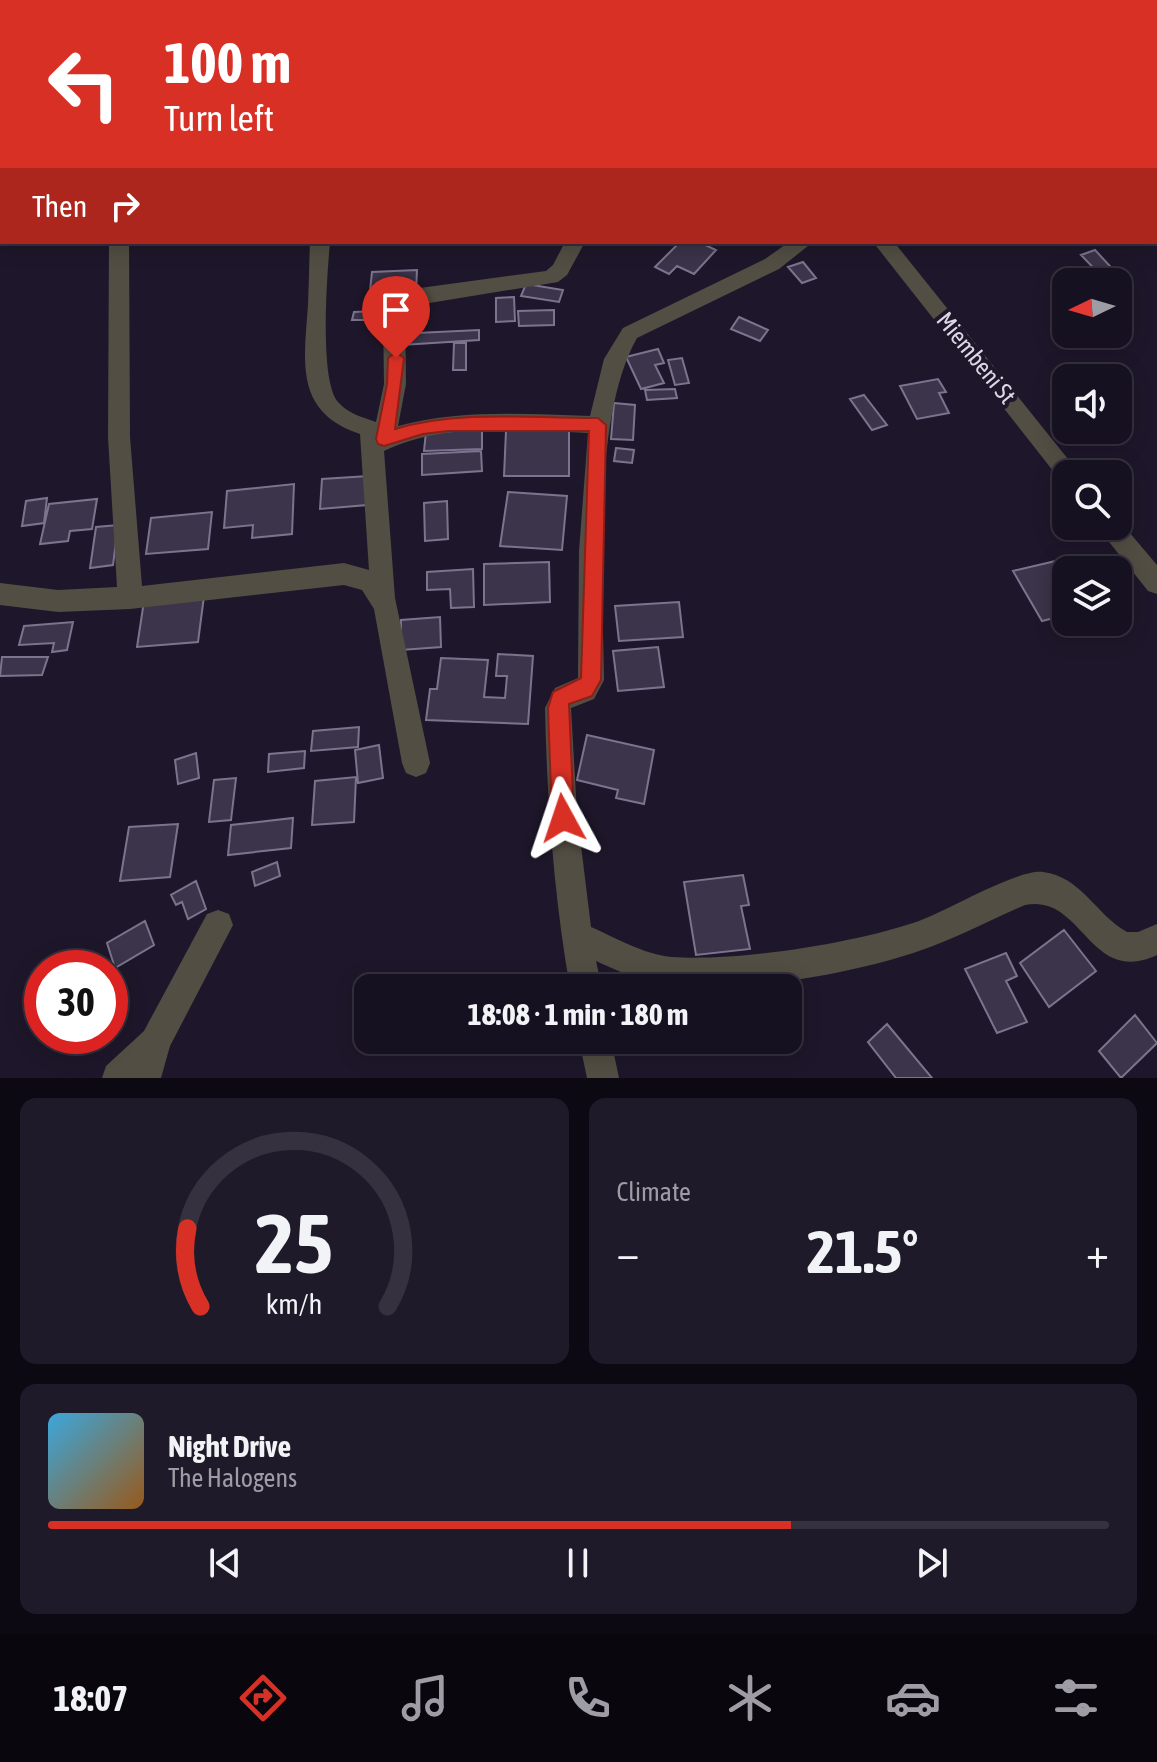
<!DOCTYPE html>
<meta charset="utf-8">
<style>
:root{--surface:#161120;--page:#1f1a29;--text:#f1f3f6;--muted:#9e9da5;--line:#35313e;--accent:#d93025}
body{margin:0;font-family:"Asap Condensed",sans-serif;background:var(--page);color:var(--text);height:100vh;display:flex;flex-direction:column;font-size:30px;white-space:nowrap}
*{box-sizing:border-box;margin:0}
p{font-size:26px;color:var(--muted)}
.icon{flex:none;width:44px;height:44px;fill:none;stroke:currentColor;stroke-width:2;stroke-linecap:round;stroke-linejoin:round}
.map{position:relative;height:1078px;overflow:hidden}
.side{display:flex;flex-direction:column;gap:20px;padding:20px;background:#0c0912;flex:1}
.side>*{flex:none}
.top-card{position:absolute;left:0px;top:0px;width:1158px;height:244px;box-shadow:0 4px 20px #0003,0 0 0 2px var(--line);background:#d93025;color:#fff;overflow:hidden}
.needle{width:52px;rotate:265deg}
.fabs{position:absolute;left:1052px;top:268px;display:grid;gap:16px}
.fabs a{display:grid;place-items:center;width:80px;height:80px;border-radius:16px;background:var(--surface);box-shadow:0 4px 20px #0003,0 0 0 2px var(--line);font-size:40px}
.speed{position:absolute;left:24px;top:950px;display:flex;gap:16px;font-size:40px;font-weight:700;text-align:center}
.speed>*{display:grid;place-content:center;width:104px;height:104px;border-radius:50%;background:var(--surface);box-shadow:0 4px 20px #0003,0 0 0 2px var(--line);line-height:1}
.speed .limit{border:12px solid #d22;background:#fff;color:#111}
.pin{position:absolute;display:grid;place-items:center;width:68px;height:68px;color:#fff;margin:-82px -34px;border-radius:50% 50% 50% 0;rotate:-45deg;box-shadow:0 0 8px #0007}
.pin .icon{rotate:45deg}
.me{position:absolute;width:88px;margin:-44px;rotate:355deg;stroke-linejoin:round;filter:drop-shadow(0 0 6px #0008)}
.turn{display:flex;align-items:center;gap:28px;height:168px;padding:0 32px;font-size:36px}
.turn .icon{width:104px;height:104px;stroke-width:2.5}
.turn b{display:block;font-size:56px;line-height:68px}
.then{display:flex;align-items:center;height:76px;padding:0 32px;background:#0003;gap:16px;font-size:30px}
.big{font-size:60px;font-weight:700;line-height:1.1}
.side .widget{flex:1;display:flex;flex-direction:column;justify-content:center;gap:12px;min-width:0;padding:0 28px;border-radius:16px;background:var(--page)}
.side .dial{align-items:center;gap:0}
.dial svg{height:208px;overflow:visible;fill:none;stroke:var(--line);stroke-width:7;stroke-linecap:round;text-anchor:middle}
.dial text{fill:var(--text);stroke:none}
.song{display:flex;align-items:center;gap:24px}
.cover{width:96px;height:96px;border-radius:12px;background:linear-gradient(135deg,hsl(200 70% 55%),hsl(30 70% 35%))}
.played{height:8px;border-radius:4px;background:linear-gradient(90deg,var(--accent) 70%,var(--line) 70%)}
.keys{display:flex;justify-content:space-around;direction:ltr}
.heat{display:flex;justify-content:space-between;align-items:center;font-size:44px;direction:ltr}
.side .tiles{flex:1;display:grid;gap:20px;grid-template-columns:1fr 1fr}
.widget:last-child{grid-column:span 2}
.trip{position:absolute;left:354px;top:974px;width:448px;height:80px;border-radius:16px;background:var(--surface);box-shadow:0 4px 20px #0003,0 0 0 2px var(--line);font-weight:700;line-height:80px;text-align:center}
.tab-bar{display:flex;height:128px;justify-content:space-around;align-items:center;background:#09070d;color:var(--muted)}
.tab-bar .icon{width:56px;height:56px}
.tab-bar .active{color:var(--accent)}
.tab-bar b{font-size:36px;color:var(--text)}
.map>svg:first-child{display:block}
.building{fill:#3b344a;stroke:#7c748e;stroke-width:2}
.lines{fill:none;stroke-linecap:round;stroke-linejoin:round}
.street{fill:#534e43;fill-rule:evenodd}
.route{fill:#d93025;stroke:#8d1f18;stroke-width:2}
.labels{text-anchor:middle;stroke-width:8;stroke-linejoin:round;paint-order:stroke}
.street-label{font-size:24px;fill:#dcd8e6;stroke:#1e172b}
</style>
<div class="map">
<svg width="1157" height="1078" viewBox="0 0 1157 1078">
<rect width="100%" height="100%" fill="#1e172b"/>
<!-- building -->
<path class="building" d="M680,242H699L716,250L694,274L677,266L669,274L655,267Z
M1095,250L1121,278L1107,282L1081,255Z
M803,262L816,278L802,283L788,267Z
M417,270L416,293L369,300L372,272Z
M526,284L563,290L559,302L521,296Z
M514,297L515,321L496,322V298Z
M418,303L417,333L479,330V340L402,345L404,304Z
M554,310V325L519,326L518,311Z
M375,311L374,320H352L354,312Z
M739,317L768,330L760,341L731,329Z
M454,343H466V370H453Z
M658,349L664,363L655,365L664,383L641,389L626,357Z
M682,358L689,383L675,385L668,360Z
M938,379L946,392L939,393L949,413L917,419L900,386Z
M675,389L677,398L647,400L645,390Z
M864,395L887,425L872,430L850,399Z
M614,403L635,405L633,440L611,439Z
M482,430V449L424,451L426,432Z
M506,431H569V476H504Z
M616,448L634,450L632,463L614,461Z
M481,451L482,471L422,475V454Z
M368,476L367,505L320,509L322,479Z
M294,484L292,534L252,538L253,525L224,528L227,491Z
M508,492L567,496L562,550L500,546Z
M47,498L44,523L22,526L26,501Z
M97,499L92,529L70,531L68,541L40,544L49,504Z
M447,501L448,539L425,541L424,503Z
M212,512L208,549L146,554L151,518Z
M118,525L113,565L90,568L96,527Z
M1060,560L1066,571V615L1042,621L1013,571Z
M549,562L550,602L484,605V564Z
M473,569L474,607L451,608L450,589L427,590V572Z
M204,596L198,642L137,647L144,601Z
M679,602L683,637L619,641L615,606Z
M440,617L441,647L401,650V620Z
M73,622L67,650L52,652L54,643L19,645L24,626Z
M658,647L664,687L618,691L613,651Z
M498,654L533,656L528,724L426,720L430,689H437L441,658L488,660L484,697L505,698L507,676H496Z
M2,657H48L42,675L0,676Z
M359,727L358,747L311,751L313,731Z
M587,735L654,750L644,804L616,798L618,790L577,780Z
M379,745L383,778L358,783L355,750Z
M305,751L304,768L268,772L269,754Z
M196,753L199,778L178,784L175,760Z
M356,777L354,822L312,825L315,781Z
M236,778L231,820L209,822L214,780Z
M293,818L291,848L228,855L231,825Z
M178,824L170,877L120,881L129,827Z
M277,862L280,876L255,886L252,872Z
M743,875L749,905L741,906L750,949L696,955L684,882Z
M196,881L206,909L188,919L182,902L176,905L171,895Z
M145,921L154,945L115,968L107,943Z
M1064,930L1096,971L1049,1007L1020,963Z
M1006,953L1017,976L1006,981L1027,1022L997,1033L965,969Z
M1135,1015L1157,1043L1121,1078L1099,1051Z
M887,1024L932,1078H896L868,1042Z"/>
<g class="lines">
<!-- street -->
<path class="street" d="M487,0H505L507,2H489Z
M897,0H913L914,2H898Z
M1143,0H1157V5L1156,2Z
M0,135H2V147H0Z
M1156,193H1157V205H1156Z
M109,242H129L130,437L142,586L344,563L369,570L360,434C294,412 304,362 308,305C309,284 309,263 310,242H330C327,275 319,380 338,402C348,414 363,417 376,422L384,384L383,311L390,297L405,290L546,271L553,265L565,242H585L567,275L558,282L405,307L406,384L398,426C461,409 526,414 590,416L604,359L623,328L765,259L789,242H813L779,269L637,338C591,419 603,586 604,680L594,699L571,708L577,813L591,927C616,938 643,954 671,957C737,962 856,943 919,921C947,911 1017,869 1043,872C1082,877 1096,915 1127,932H1138L1157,924V955C1089,987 1083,893 1025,905C990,920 955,939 919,951C852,974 741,993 671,987C646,985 619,971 596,961L602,988H570C554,896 547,802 545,708L555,688L578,678L579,551L588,433C521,431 446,421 384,451L395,598L430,763L426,773L416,777L406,773L402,763L374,609L362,590L344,585L130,609L58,612L0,605V583L58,590L117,587L108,437Z
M873,242H894L1080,474H1066V482L1061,481Z
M1118,519L1157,565V594L1148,591L1102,533L1098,526H1118Z
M218,910L229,914L233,925L170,1046L161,1078H102L106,1066L144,1031L207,914Z
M579,1040H611L619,1078H587Z"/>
</g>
<!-- route -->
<path class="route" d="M396,352L404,358L395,429C459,410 531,418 598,418L606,425L601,680L592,696L569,704L574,818L571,826L563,829L555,826L552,818L548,708L553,692L581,678L589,431H448L423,434L384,446L378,444L376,439L387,384L388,358Z"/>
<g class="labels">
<!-- street labels -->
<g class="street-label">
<text transform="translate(976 358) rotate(51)" y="8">Miembeni St</text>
</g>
</g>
</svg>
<div class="fabs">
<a><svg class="needle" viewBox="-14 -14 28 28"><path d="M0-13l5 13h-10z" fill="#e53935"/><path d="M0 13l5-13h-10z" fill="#9e9da5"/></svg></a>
<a><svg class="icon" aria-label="sound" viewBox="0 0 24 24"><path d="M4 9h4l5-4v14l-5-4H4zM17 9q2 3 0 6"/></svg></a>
<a><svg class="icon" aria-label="search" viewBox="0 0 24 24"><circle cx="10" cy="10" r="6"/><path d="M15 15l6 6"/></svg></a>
<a><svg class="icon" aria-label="layers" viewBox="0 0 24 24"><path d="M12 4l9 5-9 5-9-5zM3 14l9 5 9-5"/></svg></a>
</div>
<div class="speed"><div class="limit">30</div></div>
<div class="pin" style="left:396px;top:358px;background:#d93025"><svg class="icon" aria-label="arrive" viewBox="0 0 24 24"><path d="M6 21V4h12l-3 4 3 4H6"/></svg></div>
<svg class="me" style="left:563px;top:818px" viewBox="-20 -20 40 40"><path d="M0-17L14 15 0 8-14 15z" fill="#d93025" stroke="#fff" stroke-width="4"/></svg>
<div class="trip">18:08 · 1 min · 180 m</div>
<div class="top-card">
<div class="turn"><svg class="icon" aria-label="left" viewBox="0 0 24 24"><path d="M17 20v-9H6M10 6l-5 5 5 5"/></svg><div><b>100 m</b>Turn left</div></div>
<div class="then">Then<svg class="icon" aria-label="right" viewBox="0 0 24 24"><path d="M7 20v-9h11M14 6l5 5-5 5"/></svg></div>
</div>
</div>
<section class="side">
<div class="tiles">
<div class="widget dial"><svg viewBox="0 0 100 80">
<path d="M14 69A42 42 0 1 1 86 69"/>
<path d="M14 69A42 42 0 0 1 9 39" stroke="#d93025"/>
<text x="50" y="56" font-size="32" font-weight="700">25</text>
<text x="50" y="72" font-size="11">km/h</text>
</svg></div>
<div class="widget"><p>Climate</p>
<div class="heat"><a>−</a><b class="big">21.5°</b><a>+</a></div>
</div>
<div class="widget">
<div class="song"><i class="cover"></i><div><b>Night Drive</b><p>The Halogens</p></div></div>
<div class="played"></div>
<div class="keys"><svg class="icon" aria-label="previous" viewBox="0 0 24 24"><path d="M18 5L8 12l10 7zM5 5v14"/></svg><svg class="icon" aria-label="pause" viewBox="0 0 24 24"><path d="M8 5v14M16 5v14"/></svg><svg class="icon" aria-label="next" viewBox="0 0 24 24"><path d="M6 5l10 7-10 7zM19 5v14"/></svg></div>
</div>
</div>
</section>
<nav class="tab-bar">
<b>18:07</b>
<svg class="icon active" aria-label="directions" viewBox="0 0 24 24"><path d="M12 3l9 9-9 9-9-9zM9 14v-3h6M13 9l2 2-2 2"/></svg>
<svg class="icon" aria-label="music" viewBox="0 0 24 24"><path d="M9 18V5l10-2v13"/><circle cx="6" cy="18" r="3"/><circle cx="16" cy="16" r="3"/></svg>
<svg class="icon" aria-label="phone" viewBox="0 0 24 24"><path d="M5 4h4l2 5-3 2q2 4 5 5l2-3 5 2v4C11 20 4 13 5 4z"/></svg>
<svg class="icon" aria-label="climate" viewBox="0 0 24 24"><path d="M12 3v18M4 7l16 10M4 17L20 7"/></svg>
<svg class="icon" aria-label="car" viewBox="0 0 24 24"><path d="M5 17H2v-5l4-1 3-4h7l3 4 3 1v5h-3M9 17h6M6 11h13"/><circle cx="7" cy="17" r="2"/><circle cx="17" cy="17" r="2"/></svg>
<svg class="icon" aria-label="filters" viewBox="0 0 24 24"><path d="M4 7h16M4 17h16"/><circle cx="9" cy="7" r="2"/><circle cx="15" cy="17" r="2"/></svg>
</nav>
